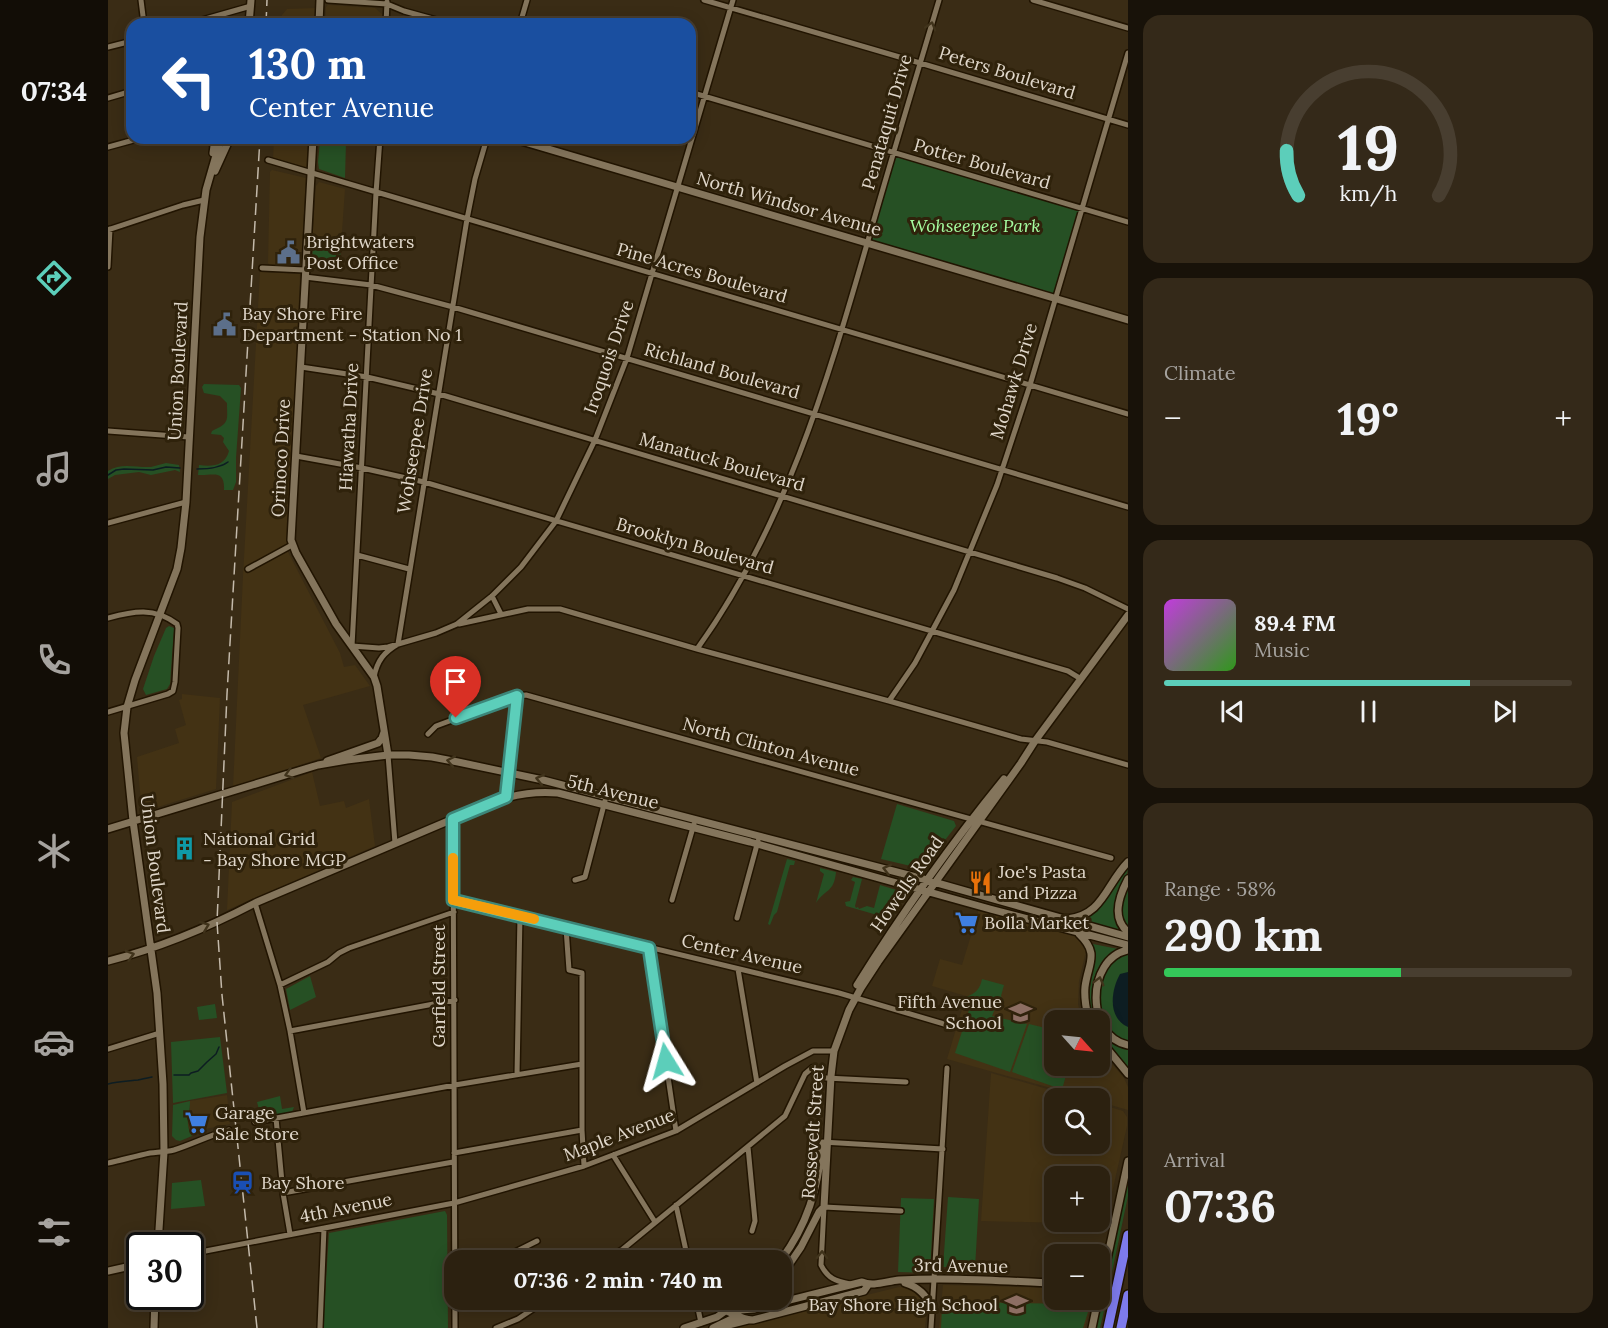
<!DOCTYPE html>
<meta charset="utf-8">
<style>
:root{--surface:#2c2110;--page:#342919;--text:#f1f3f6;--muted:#a6a39f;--line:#483e30;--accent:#5cceba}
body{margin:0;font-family:Lora,serif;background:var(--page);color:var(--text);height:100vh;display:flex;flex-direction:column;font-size:22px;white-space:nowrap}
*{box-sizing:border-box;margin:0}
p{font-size:20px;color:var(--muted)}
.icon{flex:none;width:33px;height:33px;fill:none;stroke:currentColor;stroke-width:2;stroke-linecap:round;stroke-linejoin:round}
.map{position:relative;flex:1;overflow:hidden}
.panel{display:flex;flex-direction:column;gap:15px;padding:15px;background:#181209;width:480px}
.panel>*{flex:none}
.banner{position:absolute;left:18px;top:18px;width:570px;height:126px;border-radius:18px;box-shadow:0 3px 15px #0003,0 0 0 2px var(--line);background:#1a4fa0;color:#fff;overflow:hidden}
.needle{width:39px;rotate:117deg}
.tools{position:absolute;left:936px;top:1010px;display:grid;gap:12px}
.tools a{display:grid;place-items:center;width:66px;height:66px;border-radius:12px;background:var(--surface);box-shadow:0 3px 15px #0003,0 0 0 2px var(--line);font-size:30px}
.speed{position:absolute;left:18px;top:1232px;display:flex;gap:12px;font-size:30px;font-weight:700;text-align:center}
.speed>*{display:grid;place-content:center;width:78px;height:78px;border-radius:50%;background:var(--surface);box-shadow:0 3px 15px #0003,0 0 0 2px var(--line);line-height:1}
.speed .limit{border:3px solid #111;border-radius:9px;background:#fff;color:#111}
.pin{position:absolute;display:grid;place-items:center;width:51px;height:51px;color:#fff;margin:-62px -26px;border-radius:50% 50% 50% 0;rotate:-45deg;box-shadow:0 0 6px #0007}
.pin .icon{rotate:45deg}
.me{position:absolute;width:66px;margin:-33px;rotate:352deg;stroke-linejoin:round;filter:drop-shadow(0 0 4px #0008)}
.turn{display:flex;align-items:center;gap:21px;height:126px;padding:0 24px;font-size:27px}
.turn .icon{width:78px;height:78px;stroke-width:2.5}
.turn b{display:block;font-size:42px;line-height:51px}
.big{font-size:45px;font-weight:700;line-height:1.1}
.panel .widget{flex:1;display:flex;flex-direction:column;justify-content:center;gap:9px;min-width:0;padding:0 21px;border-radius:18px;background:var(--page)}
.panel .dial{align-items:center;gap:0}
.dial svg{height:156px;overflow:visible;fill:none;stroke:var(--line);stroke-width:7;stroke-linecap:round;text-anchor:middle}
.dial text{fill:var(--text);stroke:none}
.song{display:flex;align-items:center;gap:18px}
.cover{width:72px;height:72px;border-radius:9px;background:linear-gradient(135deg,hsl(290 70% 55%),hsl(110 70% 35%))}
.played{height:6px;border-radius:3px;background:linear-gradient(90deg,var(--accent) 75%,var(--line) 75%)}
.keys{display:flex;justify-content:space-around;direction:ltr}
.heat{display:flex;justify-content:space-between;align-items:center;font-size:33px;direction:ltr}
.charge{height:9px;border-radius:4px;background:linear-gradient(90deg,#34c759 58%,var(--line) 0)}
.trip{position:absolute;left:336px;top:1250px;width:348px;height:60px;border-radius:18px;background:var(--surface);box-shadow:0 3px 15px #0003,0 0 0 2px var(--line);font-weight:700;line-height:60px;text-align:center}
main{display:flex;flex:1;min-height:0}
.tab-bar{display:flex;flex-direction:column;width:108px;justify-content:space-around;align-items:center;background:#120d06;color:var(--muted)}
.tab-bar .icon{width:42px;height:42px}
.tab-bar .current{color:var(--accent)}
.tab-bar b{font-size:27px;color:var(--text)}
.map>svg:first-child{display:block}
.built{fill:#433214;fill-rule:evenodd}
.green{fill:#265024}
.water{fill:#0d1d22}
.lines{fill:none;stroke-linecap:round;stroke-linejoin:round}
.stream{stroke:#0d1d22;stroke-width:1.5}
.street-casing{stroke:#211401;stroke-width:8}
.secondary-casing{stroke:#211401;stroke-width:10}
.highway-casing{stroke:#211401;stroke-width:12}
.street{stroke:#84755c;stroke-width:5}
.secondary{stroke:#84755c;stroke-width:7}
.highway{stroke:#7e7bec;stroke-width:9}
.rail{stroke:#c4baab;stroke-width:1.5;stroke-dasharray:12 6;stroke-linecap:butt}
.oneway{stroke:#40331b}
.route-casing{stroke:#3c8679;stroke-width:15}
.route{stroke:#5cceba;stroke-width:10}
.slow{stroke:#f59e0b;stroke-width:10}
.labels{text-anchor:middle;stroke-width:6;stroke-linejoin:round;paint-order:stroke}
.street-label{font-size:18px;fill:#e1d8cb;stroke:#2f220b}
.park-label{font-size:18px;font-style:italic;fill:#a5fca0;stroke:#2f220b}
.poi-label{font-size:18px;fill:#e1d8cb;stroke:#2f220b;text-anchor:start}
</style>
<main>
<nav class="tab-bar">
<b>07:34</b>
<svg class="icon current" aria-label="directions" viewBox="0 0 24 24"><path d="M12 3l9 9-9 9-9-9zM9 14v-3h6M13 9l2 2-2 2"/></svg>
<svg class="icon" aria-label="music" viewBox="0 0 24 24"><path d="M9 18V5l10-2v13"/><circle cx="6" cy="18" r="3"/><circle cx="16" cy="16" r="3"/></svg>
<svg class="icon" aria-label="phone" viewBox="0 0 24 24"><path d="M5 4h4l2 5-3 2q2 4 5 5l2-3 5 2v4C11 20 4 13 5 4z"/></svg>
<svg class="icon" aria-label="climate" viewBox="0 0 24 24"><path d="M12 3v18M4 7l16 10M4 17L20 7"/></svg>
<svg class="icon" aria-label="car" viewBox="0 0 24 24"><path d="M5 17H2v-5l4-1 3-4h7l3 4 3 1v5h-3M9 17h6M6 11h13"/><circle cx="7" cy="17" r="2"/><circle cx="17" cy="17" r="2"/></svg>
<svg class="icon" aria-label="filters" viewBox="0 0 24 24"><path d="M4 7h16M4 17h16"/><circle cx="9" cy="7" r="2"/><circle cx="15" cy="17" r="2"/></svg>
</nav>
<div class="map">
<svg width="1020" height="1328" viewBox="0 0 1020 1328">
<rect width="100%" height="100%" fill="#3a2c15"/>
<!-- built -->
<path class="built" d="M220,5L267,8L274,14V24H217L218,7Z
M209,8L207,24H174V15L179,9Z
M166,138H201L199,166L197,169L165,159Z
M164,170L198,178L193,268L162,266L160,263L162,172Z
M211,182L237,189L233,246L204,244L208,186Z
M152,272L192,274L180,552L232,653L236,667L247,665L262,686L195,705L213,758L125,787L135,576Z
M74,694L112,698L108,789L40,810L34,806L33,803L29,757L71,743L67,729L78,725L71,700L74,699Z
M204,772L212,806L236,801L238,808L261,799L267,846L119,910L124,802Z
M871,909L968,937L978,951L971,981L970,1004L974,1020H946V1065H992V1050L1016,1078L1020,1087V1110L992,1102V1098H978L839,1059L858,996L824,986L832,959L854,965Z
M883,1073L971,1098H946V1143H992V1104L1015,1111L1019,1117V1126L997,1224L873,1221ZM946,1176H992V1221H946Z
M119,1095L122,1124L97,1129L84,1136L79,1123L82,1112V1101Z
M835,1285L946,1288V1299H984L977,1328H831Z
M791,1287L803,1288L812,1294L817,1301L819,1308L817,1328H626Z"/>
<!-- green -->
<path class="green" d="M212,141L238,142L237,178L211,169L210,162Z
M786,153L974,208L947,298L759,243Z
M205,246L233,247L231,271L205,267L204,264Z
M96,384L131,385L133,388L128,458V482L125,490H116C117,468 104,476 90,475L91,465C104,467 117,466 121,451L115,442L116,438L113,435L103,434L104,431C122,423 119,421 119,403L112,396L96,393L94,387Z
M58,463L71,465L72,472L67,470L43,475L31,472L7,475L0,479V471C14,462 28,468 43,467C48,466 53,464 58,463Z
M61,626L66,628L62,684L59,689L38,695L35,689L46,656L58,628Z
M789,804L846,821L848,826L819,863L807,867L773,859Z
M679,859L687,861L686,865H682L669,912L666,915L662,925L660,924Z
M1020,867C1020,873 1018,875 1015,880C1005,896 1004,911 1011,928L1009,930L973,921C978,915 986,912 992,907C1003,895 1010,880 1020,867Z
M712,868L728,872C726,893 717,889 708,903L716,874L712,871Z
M745,877L754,879L747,906L748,908L750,907L751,909L759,906L766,908L772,885L795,892L796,898L783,919L738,906L737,902L742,901L747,882L743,880Z
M1020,883V928L1016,925L1012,908Z
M985,944L1010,949C1006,953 999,956 995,961C982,977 982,1001 989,1020H985C974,994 991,970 985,944Z
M1013,955H1020V1042L1007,1037L1000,1029L990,1002V988L1002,960Z
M202,976L208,997L182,1010L178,989Z
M874,979L896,985L893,996L896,1001L895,1004L888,1006L884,1016L919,1024L902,1072L847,1053L861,1010L858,997C868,993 872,989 874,979Z
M107,1004L109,1018L91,1020L89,1007Z
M921,1024L946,1030V1065H961L955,1086L950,1088L904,1072Z
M992,1027C1000,1039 1006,1045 1020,1048V1070L992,1033Z
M112,1037L119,1093L65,1103L63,1042Z
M172,1096L174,1109L186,1107L184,1112L153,1117L149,1102Z
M82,1101C82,1116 76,1122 84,1136L72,1141L68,1140L64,1136L65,1105Z
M1020,1178V1196L995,1315L992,1328H988Z
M93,1180L97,1206L63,1209L64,1183Z
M840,1197L871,1199L867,1268L835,1267Z
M793,1198L826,1199L822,1273L790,1272Z
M337,1211L339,1215L340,1328H215L221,1233Z
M964,1299H984L975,1328H833L834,1308L842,1302L964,1304Z"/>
<!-- water -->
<path class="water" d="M1020,972V1027C999,1018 1003,990 1012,974Z"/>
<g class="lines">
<!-- stream -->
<path class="stream" d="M89,469C99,469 112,468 120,462
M0,475L8,470L16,469L45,470L58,467L72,468
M66,1075H81L83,1073L90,1071L99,1062L108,1054L111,1047
M0,1084C9,1081 20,1081 30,1080C34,1079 39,1078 44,1077"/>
<defs>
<path id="street" d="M33,0L36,24
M220,0L279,4L296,11L343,24
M596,0L812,63L1020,125
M925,0L1020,28
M80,24L143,6
M278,24L279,2
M412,24L419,0
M0,47L24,41
M582,92L1020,222
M0,98L24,91
M272,138L268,193L244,646L271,648L280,647L328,633L349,624L384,596L413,567L448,521L487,440L519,358L625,0
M0,147L33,138
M160,160L1020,414
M0,230L75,205L96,200
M0,267L2,229
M154,268L197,270
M197,277L263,285L345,307L1020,507
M193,367L259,377L331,394L949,578L977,588L1020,609
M0,431L81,437
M188,456L254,468L316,482L960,671L973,679
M0,523L78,502
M249,555L301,569
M140,569L184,545
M384,596L393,614
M0,618C26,611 46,607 69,624L70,628L67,682L65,691L60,694L0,712
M351,624L420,609H452L589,649L781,701L913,739L939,742L1020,765
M589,649C676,528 718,386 759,244C782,163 807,81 831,0
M266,677C269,661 276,652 290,644L359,219L367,179L379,138
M781,701L807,663L846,590L889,485L922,385L1020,53
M320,734L328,726L409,696L418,695L1003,858
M280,755L287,843
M397,797L409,696
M345,819L347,1328
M467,880L477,877L497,801
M345,900L731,993L843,1026
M564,900L586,824
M147,903L172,985L182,1031L196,1113
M629,918L650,841
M458,928L461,970L474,973V1130L476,1166
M541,948L568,1131
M630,969L649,1083
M172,985L220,962L231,953L241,948L346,912
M182,1031L347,1000
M0,1049L52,1033
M409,1075L412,915
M718,1078L798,1082
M168,1118L175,1193L182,1234
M147,1122L347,1085L474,1064
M714,1142L835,1149
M640,1147L647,1221L644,1231
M346,1153L474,1130
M505,1155L547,1222
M0,1163C14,1160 28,1156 42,1153C51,1152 58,1152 66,1150C85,1144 102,1135 121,1130
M175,1193L345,1162
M568,1205L580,1260
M82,1254L346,1203L476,1166L568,1131L677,1066L705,1051H726
M391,1260L429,1241
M498,1260L515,1249L677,1116L697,1074L704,1068
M742,1284C728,1281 720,1279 713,1265L716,1207L793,1211
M588,1299L593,1323
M212,1328L216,1228
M388,1328L410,1319L440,1299
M823,1328L839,1068"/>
<path id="secondary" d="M141,24L143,0
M211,24L212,0
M102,138L106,146L105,153
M205,138L183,540L188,553L228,624L266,677L269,686L280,755
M403,138L1020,320
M107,171L122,138
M219,761L270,743L274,738L276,732
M0,829L210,765L239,760L280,755H301L324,757L350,762L435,780L808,877L1020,937
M1020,879C1011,896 1003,918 1020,932
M959,919C995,916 998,884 1020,862
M971,934C992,954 980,963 977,987C976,998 978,1009 981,1020
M1020,950C977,959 978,1037 1020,1045
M0,961C51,948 101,927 147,903L385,802C407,794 427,791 450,793L642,842L882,909L1020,945
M749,985C794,913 843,844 896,779
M992,1040L1020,1074
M50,1245L56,1152L55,1084L49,993L25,821L16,733L19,707L27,680L69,569L73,548L78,502L92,237L98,190L113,138
M673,1260C699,1225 710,1189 714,1146
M0,1271L32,1264
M674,1275L693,1247L711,1212L716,1207L723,1076L726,1051L741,1010L753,988L770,962L913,763L927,741L1020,615
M797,1283C811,1287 817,1295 825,1307
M992,1292L1020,1161
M625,1306L632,1310L646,1309L754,1282C765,1287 779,1281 791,1280C843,1277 895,1281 946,1283
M639,1309L650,1299
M619,1311C627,1315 636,1320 645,1320L756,1291L760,1285
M613,1327L640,1320
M46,1328L47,1296
M576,1328L609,1317L634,1299
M605,1328L630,1316
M984,1328L990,1299"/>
<path id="highway" d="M1000,1328L1020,1235
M1013,1328L1020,1295"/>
</defs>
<!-- street casing -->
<use href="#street" class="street-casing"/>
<!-- secondary casing -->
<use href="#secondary" class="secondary-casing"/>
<!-- highway casing -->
<use href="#highway" class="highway-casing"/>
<!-- street -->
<use href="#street" class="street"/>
<!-- secondary -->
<use href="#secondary" class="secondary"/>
<!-- highway -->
<use href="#highway" class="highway"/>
<!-- rail -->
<path class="rail" d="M158,24L159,0
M149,1328L114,995L109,922L119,694L152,138"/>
</g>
<!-- one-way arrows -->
<defs><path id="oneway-chevron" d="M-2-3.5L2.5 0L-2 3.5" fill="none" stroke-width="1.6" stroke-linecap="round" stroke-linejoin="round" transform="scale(1.5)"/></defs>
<g class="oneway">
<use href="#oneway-chevron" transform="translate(823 26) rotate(-74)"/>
<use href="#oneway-chevron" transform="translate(343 761) rotate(-169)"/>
<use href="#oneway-chevron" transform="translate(181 774) rotate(163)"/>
<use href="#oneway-chevron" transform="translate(432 779) rotate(-167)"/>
<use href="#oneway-chevron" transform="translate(779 869) rotate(-166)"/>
<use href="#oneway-chevron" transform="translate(97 926) rotate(-21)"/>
<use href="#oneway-chevron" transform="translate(22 955) rotate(-16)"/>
<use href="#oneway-chevron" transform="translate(991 981) rotate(-75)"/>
<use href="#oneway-chevron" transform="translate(714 1255) rotate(-89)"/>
</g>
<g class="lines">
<defs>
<path id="route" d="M348,718L409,696L398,797L345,819V900L541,948L558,1061"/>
</defs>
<!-- route casing -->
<use href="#route" class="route-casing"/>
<!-- route -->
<use href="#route" class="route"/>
<!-- slow -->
<path class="slow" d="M345,858V900L426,919"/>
</g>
<!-- icons -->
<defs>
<symbol id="civic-bare" viewBox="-9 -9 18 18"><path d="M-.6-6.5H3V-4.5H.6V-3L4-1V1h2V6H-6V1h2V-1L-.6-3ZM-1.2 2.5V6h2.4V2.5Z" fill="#5c6f8a" stroke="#2f220b" stroke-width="2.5" paint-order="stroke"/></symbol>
<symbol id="building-bare" viewBox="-9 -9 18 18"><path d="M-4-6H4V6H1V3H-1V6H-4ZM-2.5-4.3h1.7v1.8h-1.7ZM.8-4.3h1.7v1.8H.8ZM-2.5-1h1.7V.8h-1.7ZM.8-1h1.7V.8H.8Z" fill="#0f9aa8" stroke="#2f220b" stroke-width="2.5" paint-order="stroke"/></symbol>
<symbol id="restaurant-bare" viewBox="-9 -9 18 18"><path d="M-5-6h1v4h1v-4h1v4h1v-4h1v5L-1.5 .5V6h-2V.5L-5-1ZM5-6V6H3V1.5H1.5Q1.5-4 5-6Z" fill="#e8710a" stroke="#2f220b" stroke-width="2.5" paint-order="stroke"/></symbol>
<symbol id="supermarket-bare" viewBox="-9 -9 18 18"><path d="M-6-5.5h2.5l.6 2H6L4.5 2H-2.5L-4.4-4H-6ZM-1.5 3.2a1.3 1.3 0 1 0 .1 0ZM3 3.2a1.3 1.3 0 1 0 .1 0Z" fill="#3f7fe0" stroke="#2f220b" stroke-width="2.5" paint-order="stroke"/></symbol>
<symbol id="school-bare" viewBox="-9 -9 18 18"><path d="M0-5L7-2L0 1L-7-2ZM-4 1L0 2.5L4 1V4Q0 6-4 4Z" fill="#8d6e63" stroke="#2f220b" stroke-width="2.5" paint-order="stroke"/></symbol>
<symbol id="station-bare" viewBox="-9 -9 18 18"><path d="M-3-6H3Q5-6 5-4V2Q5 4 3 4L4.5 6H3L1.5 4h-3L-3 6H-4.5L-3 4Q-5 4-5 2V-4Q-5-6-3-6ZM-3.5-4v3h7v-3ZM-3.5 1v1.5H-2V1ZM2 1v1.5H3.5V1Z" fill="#1a4fb4" stroke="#2f220b" stroke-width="2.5" paint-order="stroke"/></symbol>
</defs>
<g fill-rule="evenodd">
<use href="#civic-bare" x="164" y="236" width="33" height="33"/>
<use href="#civic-bare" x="100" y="308" width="33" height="33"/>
<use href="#building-bare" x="60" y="832" width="33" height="33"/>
<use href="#restaurant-bare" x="856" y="866" width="33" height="33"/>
<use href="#supermarket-bare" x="842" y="906" width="33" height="33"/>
<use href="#school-bare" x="896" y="996" width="33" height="33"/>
<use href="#supermarket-bare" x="72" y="1106" width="33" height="33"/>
<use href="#station-bare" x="118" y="1166" width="33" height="33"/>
<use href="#school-bare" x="892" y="1288" width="33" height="33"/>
</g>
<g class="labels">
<!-- street labels -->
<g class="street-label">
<text transform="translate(899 73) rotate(17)" y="6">Peters Boulevard</text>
<text transform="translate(779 122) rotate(-74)" y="6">Penataquit Drive</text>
<text transform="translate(874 164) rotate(16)" y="6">Potter Boulevard</text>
<text transform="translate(681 204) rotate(16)" y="6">North Windsor Avenue</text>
<text transform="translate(594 273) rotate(16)" y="6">Pine Acres Boulevard</text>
<text transform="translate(501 357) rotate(-71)" y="6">Iroquois Drive</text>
<text transform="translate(70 371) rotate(-87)" y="6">Union Boulevard</text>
<text transform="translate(614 371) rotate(16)" y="6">Richland Boulevard</text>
<text transform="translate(906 381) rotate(-73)" y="6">Mohawk Drive</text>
<text transform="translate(241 427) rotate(-87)" y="6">Hiawatha Drive</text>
<text transform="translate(307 441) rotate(-81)" y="6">Wohseepee Drive</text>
<text transform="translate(173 458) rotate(-87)" y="6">Orinoco Drive</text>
<text transform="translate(614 462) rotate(16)" y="6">Manatuck Boulevard</text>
<text transform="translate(587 546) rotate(16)" y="6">Brooklyn Boulevard</text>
<text transform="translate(663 747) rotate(15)" y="6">North Clinton Avenue</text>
<text transform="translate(505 792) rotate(14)" y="6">5th Avenue</text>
<text transform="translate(47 864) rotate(83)" y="6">Union Boulevard</text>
<text transform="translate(799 884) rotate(-55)" y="6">Howells Road</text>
<text transform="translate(634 954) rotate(13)" y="6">Center Avenue</text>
<text transform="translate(331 986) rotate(-90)" y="6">Garfield Street</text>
<text transform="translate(705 1132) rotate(-86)" y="6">Rossevelt Street</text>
<text transform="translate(511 1135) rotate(-21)" y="6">Maple Avenue</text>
<text transform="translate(238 1208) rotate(-11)" y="6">4th Avenue</text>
<text transform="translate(853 1266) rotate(1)" y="6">3rd Avenue</text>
</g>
<!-- park labels -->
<g class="park-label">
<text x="867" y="232">Wohseepee Park</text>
</g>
<!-- poi labels -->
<g class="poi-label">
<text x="198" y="248">Brightwaters<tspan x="198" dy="21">Post Office</tspan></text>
<text x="134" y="320">Bay Shore Fire<tspan x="134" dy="21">Department - Station No 1</tspan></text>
<text x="95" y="845">National Grid<tspan x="95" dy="21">- Bay Shore MGP</tspan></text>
<text x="890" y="878">Joe's Pasta<tspan x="890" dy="21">and Pizza</tspan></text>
<text x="876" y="929">Bolla Market</text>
<text x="894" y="1008" text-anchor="end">Fifth Avenue<tspan x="894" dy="21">School</tspan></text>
<text x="107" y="1119">Garage<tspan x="107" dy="21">Sale Store</tspan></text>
<text x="153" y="1189">Bay Shore</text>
<text x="890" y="1311" text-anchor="end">Bay Shore High School</text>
</g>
</g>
</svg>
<div class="tools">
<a><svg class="needle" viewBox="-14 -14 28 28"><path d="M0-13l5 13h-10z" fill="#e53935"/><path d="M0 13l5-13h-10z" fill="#a6a39f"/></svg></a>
<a><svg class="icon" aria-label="search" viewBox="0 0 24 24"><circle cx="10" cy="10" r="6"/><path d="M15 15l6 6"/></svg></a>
<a>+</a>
<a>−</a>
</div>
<div class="speed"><div class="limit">30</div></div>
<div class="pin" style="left:348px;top:718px;background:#d93025"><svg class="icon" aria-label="arrive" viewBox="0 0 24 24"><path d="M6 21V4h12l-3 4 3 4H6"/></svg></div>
<svg class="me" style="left:558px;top:1061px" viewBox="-20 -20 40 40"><path d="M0-17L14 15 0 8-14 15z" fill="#5cceba" stroke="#fff" stroke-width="4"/></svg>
<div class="trip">07:36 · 2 min · 740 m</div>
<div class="banner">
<div class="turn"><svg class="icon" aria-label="left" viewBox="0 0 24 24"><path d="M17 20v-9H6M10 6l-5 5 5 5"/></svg><div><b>130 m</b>Center Avenue</div></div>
</div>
</div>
<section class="panel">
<div class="widget dial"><svg viewBox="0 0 100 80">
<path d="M14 69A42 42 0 1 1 86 69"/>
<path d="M14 69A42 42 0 0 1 8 46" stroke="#5cceba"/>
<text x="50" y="56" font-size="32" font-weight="700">19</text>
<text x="50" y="72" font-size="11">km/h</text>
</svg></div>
<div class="widget"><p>Climate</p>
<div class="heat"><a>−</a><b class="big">19°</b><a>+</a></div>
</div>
<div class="widget">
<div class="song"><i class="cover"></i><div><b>89.4 FM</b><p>Music</p></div></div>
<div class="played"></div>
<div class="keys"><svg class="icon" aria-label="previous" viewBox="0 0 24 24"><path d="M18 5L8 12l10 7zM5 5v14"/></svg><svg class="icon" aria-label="pause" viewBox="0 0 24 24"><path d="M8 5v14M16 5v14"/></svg><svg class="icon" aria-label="next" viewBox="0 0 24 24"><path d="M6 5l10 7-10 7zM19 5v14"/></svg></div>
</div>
<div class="widget"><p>Range · 58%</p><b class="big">290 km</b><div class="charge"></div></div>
<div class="widget"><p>Arrival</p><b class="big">07:36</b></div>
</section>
</main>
